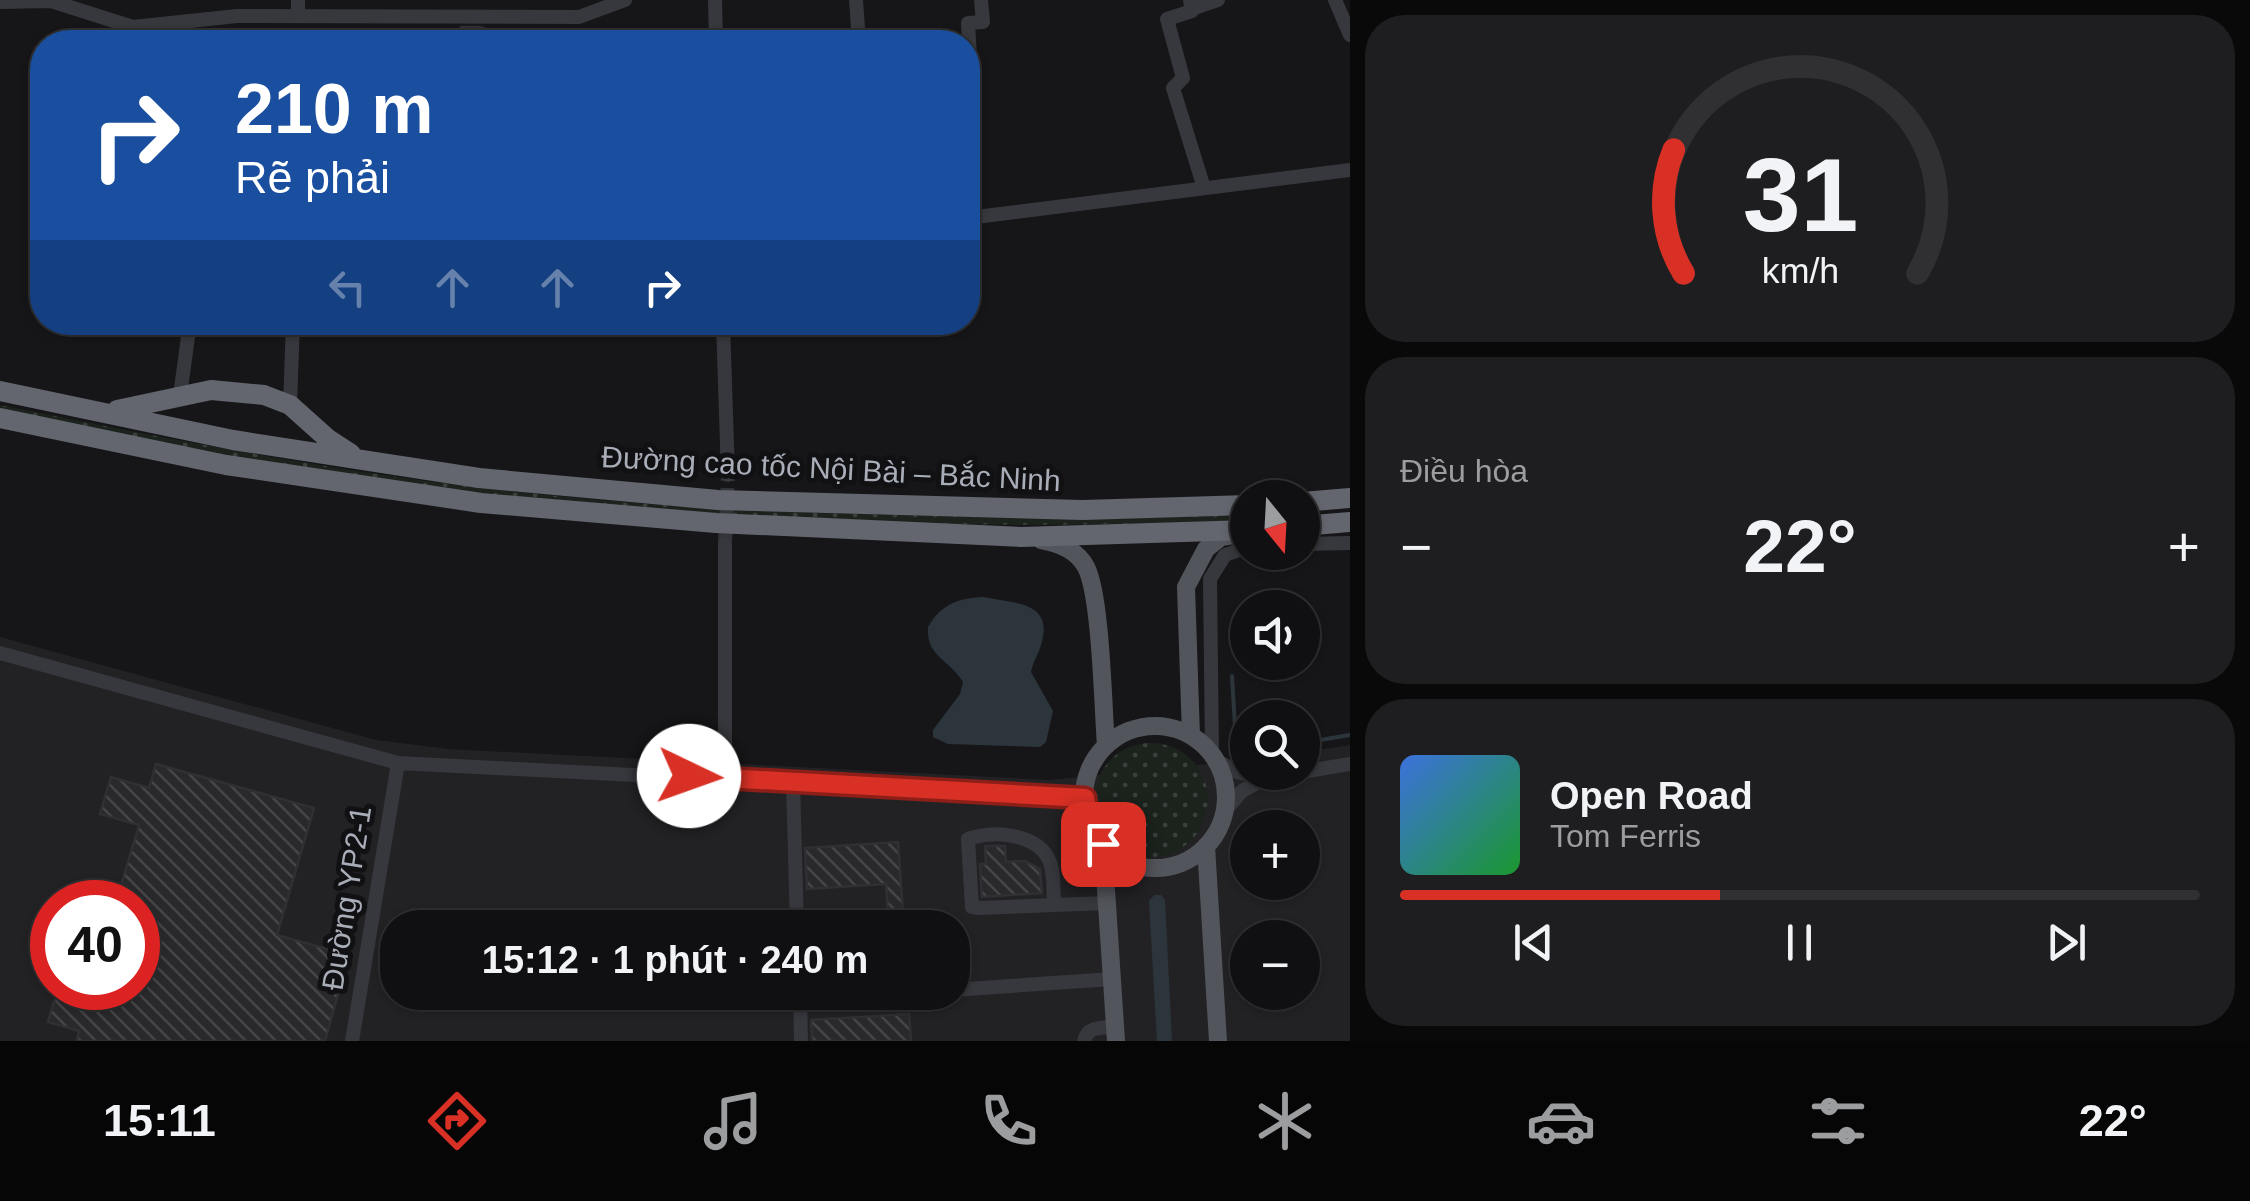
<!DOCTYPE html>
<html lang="vi">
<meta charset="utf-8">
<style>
:root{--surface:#101012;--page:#1e1e20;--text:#f1f3f6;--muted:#9c9d9f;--line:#303032;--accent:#d93025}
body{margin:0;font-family:Arial,sans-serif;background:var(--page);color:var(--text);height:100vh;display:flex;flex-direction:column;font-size:38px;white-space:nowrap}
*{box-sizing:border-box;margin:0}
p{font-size:32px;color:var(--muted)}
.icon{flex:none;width:55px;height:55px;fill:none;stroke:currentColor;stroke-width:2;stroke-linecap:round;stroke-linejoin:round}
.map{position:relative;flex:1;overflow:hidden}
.sheet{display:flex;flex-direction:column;gap:15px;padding:15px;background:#09090a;width:900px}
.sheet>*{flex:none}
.hud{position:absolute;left:30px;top:30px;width:950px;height:305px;border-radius:40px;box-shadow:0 2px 8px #0004,0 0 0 2px var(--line);background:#1a4fa0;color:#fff;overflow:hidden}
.needle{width:65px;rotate:162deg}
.tools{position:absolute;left:1230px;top:480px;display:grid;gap:20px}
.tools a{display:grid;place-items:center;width:90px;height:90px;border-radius:50%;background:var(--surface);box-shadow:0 2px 8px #0004,0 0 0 2px var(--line);font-size:50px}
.speed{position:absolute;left:30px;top:880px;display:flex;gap:20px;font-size:50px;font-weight:700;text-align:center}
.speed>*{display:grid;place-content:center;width:130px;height:130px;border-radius:50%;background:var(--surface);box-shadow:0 2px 8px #0004,0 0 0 2px var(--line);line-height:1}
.speed .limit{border:15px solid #d22;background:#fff;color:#111}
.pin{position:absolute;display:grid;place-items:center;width:85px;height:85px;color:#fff;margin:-42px;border-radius:20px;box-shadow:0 5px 15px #0006}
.me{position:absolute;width:110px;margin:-55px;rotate:93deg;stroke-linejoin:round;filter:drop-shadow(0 0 8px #0008)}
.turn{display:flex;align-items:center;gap:35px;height:210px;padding:0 40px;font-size:45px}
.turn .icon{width:130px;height:130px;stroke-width:2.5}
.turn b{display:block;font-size:70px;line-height:85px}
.lanes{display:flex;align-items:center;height:95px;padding:0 40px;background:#0003;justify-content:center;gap:50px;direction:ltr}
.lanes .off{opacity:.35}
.big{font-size:75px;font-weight:700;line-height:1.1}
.sheet .tile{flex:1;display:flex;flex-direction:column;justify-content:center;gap:15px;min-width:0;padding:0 35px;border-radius:40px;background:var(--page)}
.sheet .dial{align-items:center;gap:0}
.dial svg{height:260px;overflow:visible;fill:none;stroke:var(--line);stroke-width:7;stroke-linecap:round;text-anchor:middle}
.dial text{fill:var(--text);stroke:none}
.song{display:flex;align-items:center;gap:30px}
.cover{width:120px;height:120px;border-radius:15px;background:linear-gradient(135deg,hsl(220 70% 55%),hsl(130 70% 35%))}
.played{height:10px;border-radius:5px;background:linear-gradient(90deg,var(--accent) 40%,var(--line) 40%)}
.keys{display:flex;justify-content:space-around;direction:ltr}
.heat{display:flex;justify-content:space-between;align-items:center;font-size:55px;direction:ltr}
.trip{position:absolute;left:380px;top:910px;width:590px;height:100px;border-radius:40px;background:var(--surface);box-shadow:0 2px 8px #0004,0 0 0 2px var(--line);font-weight:700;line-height:100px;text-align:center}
.menu{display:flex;height:160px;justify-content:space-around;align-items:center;background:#060607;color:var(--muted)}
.menu .icon{width:70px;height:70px}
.menu .current{color:var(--accent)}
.menu b{font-size:45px;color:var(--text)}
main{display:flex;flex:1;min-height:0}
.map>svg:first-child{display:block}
.built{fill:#222225;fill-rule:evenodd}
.grass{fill:url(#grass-dots)}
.water{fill:#2c353c}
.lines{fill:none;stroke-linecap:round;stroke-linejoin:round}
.stream{stroke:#2c353c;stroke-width:4}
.building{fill:url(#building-back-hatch);stroke:#303034;stroke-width:2.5}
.minor-tunnel{stroke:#333438;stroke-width:14;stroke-dasharray:14 7;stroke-linecap:butt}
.minor{stroke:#37383d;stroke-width:14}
.major{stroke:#53555c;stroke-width:18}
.highway{stroke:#63666e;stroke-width:20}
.route-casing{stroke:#8d1f18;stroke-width:25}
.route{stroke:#d93025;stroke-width:18}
.labels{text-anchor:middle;stroke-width:10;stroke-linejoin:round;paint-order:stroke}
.street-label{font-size:30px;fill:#a8adb8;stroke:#111113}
</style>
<main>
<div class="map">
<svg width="1350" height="1041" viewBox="0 0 1350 1041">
<defs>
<pattern id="grass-dots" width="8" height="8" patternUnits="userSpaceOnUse" patternTransform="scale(2.5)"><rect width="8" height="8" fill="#1c231d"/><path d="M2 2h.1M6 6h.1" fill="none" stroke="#3a403c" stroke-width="1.8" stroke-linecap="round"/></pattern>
<pattern id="building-back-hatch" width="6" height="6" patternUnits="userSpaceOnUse" patternTransform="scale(2.5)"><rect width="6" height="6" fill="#29292c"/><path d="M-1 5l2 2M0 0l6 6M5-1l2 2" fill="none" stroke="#454548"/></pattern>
</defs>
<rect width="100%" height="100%" fill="#161618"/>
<!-- built -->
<path class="built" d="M0,637L376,740L449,749L1050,780L1247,760L1248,772H1302L1303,752L1350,745V1041H0ZM1248,828H1302V882H1248ZM52,902H138V988H52ZM398,928H952V992H398ZM1248,938H1302V992H1248Z"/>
<!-- grass -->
<path class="grass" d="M0,405C178,441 356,476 537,494C774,519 1010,519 1247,513V520C1010,530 773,524 537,502C356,485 178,446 0,412Z
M1094 800a57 57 0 1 1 114 0a57 57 0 1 1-114 0Z"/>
<!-- water -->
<path class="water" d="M983,597C1011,603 1053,601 1042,641C1040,652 1033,661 1031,672L1053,711L1046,742L1040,747L948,744L933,737V730L960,694L963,682C949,659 926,657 928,627C941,604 959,598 983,597Z
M1154,895H1161L1165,900L1172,1041H1157L1149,901Z"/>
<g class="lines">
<!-- stream -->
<path class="stream" d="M1232,676L1236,744L1248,749
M1302,743L1350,735"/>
</g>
<!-- building -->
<path class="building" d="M461,27H480L498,33L494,42H454Z
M156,764L314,808L277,935L349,955L325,1041H77L79,1031L48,1022L58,988L90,993L92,988H138V902H116L139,825L100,814L111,777L149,788Z
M898,842L904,928H889L886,884L807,889L805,848Z
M985,846H1005L1006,862L1025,861L1040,869L1042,893L982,897L980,864H986Z
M909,1014L911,1041H812L811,1020Z"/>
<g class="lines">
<!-- minor-tunnel -->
<path class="minor-tunnel" d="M725,544L728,475"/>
<!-- minor -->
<path class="minor" d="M298,0V16
M715,0L716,42
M856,0L859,42
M1190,0L1192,11L1167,19L1183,78L1173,88L1204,188
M1335,0L1350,35
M0,2L51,1L133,27L237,16L579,17L625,0
M1192,9L1218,0
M133,27L135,42
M971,74L968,23L983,22L981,0
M968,218L1350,170
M723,322L728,475
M180,396L190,322
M290,405L293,322
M1302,544L1350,543
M0,653L398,763L1085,798
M1212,754L1210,579L1225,555L1248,547
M1216,760L1237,772L1264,779L1242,791L1225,811
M1302,772L1350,764
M725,778V544
M1264,779L1300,772
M793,781L797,928
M1054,905C1053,892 1055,870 1048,858C1035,833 990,830 968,839L972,907L979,908L1106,903
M952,990L1112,979
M800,992L801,1041
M352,1041L398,763
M1084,1041C1087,1026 1102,1028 1115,1027"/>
<!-- major -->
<path class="major" d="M1041,540C1059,543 1077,550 1086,567C1101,595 1103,708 1106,746
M1084 797a71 71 0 1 1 142 0a71 71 0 1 1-142 0Z
M1191,736L1186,587L1206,549L1221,537L1239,534
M1103,844L1116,1041
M1206,846L1218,1041"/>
<!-- highway -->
<path class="highway" d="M0,391L233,440L479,478L718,500L1083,510L1248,505
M117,410L211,390L264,395L290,405L328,439L351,454
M0,418L226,465L481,503L716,523L1021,537L1248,530
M1302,502L1350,498
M1302,526L1350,522"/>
</g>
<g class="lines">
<defs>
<path id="route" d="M689,776L1085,798L1090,825L1103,844"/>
</defs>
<!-- route casing -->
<use href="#route" class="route-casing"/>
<!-- route -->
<use href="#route" class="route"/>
</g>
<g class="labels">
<!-- street labels -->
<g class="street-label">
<text transform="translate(831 469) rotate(3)" y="10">Đường cao tốc Nội Bài – Bắc Ninh</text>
<text transform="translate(347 898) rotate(-81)" y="10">Đường YP2-1</text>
</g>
</g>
</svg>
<div class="tools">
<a><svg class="needle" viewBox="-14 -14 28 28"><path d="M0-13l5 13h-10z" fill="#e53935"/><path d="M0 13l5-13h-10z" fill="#9c9d9f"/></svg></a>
<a><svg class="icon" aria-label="sound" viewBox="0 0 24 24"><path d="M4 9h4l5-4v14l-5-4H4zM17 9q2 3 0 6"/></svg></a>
<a><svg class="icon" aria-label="search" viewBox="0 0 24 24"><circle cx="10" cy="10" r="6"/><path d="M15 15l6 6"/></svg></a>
<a>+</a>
<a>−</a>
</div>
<div class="speed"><div class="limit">40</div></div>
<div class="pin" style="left:1103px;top:844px;background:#d93025"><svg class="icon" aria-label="arrive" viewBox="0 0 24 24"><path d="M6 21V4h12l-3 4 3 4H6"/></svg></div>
<svg class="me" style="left:689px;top:776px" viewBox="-20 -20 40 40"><circle r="19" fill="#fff"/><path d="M0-13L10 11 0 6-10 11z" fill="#d93025"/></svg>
<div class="trip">15:12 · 1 phút · 240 m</div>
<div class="hud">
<div class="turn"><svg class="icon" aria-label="right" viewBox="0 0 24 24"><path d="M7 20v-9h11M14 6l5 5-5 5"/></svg><div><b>210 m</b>Rẽ phải</div></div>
<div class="lanes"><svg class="icon off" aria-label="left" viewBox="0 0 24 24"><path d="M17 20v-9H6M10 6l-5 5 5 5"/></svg><svg class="icon off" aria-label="ahead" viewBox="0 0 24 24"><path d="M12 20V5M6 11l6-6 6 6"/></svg><svg class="icon off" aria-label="ahead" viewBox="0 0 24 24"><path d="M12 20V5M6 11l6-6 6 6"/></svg><svg class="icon" aria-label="right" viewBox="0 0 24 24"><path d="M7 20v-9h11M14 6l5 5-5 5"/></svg></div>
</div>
</div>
<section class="sheet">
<div class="tile dial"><svg viewBox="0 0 100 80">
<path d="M14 69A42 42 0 1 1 86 69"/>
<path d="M14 69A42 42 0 0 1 11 31" stroke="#d93025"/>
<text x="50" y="56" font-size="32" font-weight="700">31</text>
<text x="50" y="72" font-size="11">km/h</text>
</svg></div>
<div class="tile"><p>Điều hòa</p>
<div class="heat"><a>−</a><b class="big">22°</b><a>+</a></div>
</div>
<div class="tile">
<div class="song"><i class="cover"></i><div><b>Open Road</b><p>Tom Ferris</p></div></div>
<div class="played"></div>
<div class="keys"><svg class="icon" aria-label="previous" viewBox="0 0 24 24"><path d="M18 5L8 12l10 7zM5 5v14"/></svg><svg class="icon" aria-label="pause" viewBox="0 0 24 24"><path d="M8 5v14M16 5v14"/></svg><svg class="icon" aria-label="next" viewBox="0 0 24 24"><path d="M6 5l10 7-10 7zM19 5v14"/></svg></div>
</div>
</section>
</main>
<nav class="menu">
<b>15:11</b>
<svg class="icon current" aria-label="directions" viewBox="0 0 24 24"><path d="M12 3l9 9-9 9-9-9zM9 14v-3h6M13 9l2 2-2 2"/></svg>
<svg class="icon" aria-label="music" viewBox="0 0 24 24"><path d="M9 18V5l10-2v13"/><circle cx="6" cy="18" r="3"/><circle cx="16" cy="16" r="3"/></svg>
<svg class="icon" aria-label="phone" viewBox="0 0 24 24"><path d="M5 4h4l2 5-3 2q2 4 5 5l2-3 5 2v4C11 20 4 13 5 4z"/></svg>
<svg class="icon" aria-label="climate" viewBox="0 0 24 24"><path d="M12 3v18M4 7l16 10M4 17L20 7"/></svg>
<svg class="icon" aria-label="car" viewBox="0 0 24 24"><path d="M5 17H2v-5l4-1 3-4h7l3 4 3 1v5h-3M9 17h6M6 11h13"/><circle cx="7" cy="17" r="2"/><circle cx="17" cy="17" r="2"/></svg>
<svg class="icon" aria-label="filters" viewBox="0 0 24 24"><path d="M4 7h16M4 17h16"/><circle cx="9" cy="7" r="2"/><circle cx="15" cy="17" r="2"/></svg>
<b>22°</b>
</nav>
